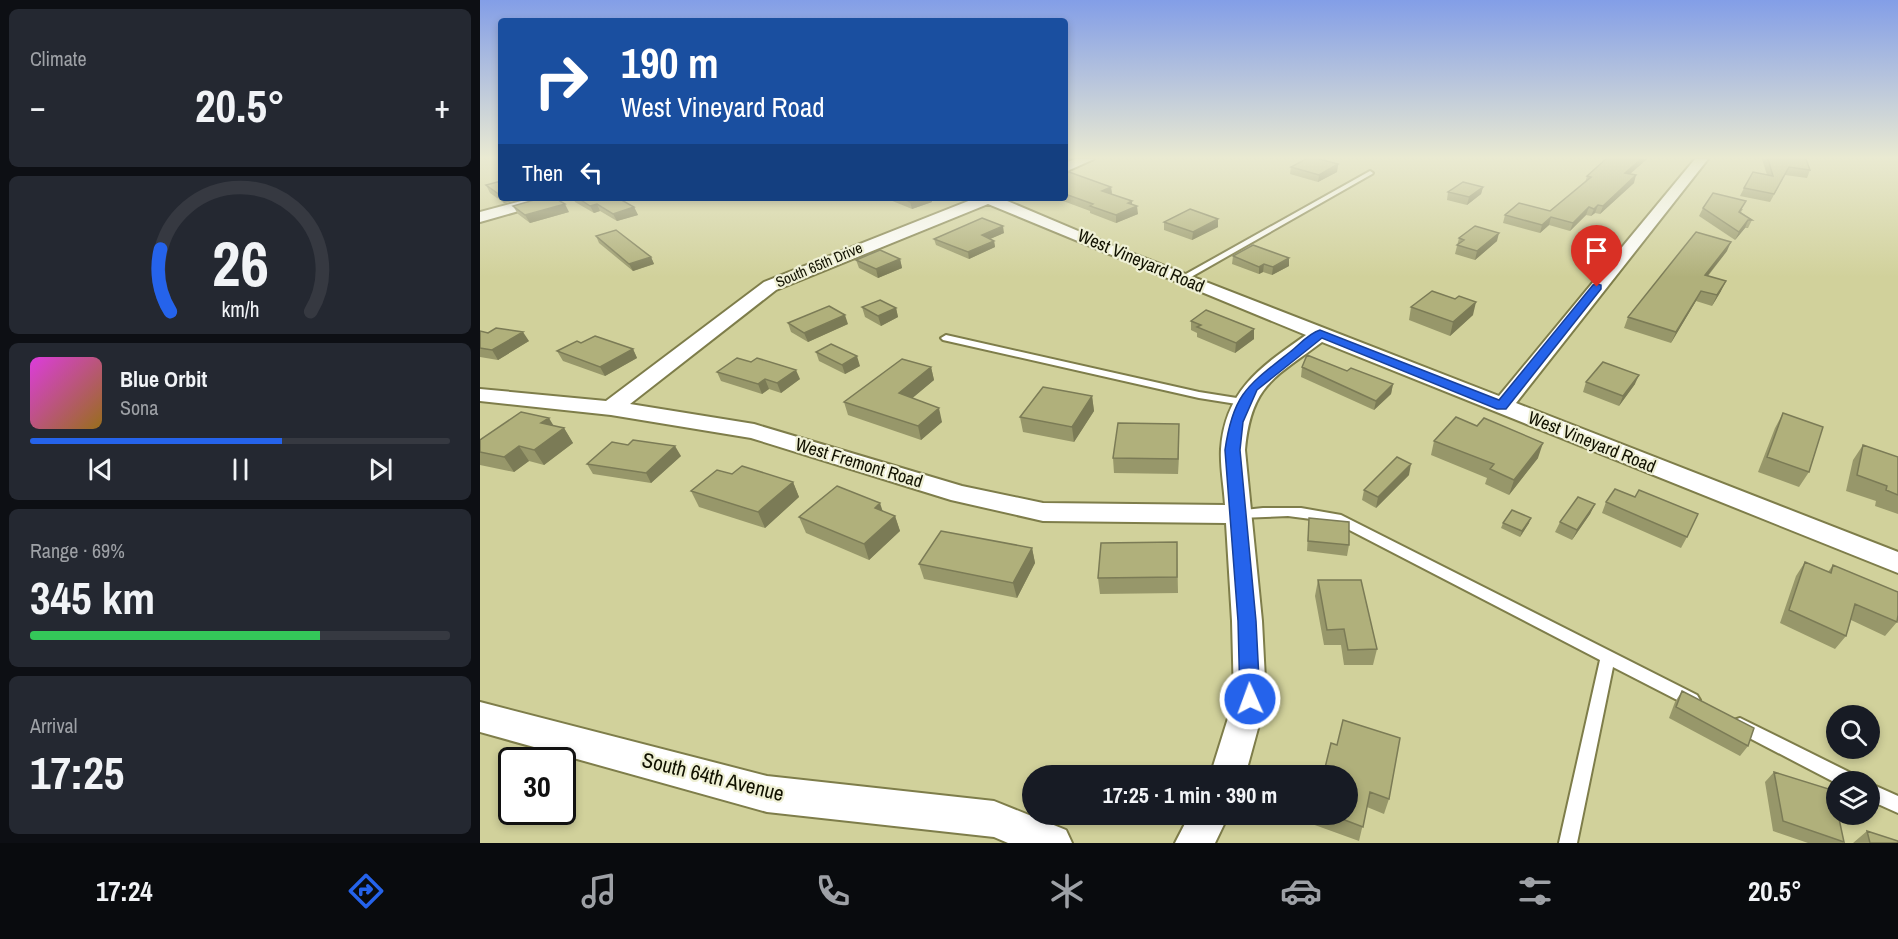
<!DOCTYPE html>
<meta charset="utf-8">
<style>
:root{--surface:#171b24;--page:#242831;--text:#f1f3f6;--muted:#9ea1a6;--line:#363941;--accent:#2563eb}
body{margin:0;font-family:"Archivo Narrow",sans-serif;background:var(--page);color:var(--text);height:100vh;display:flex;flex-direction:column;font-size:22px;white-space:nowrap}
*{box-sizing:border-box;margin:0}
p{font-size:20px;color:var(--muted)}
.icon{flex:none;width:33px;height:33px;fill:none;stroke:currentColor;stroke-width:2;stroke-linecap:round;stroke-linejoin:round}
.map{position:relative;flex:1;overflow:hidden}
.drawer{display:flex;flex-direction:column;gap:9px;padding:9px;background:#0d0f14;width:480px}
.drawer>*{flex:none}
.guide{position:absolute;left:18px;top:18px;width:570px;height:183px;border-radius:6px;box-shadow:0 3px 9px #0003;background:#1a4fa0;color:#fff;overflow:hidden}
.fabs{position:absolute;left:1346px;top:705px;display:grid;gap:12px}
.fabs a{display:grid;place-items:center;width:54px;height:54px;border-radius:50%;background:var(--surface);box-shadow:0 3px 9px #0003;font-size:30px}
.speed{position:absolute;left:18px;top:747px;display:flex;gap:12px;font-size:30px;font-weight:700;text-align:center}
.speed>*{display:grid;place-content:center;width:78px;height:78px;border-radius:50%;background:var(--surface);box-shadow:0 3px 9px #0003;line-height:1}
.speed .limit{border:3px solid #111;border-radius:9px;background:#fff;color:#111}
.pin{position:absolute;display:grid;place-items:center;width:51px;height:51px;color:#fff;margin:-62px -26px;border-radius:50% 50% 50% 0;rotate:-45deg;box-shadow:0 0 6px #0007}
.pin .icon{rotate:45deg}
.me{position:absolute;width:66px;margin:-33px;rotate:358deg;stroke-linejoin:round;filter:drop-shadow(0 0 4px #0008)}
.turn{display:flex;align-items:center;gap:21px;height:126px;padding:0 24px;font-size:27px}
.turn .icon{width:78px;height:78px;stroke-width:2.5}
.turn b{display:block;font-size:42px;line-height:51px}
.then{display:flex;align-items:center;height:57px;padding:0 24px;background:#0003;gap:12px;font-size:22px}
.big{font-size:45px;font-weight:800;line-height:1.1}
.drawer .tile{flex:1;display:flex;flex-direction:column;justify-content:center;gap:9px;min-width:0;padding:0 21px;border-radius:9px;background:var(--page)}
.drawer .dial{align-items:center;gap:0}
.dial svg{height:156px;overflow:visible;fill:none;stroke:var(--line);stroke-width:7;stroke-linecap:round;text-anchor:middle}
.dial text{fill:var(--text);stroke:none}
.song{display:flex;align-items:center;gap:18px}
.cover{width:72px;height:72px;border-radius:9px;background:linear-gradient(135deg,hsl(300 70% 55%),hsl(40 70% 35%))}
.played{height:6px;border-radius:3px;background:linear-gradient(90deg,var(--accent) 60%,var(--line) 60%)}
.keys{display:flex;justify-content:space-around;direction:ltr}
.heat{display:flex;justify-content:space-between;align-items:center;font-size:33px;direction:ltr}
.charge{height:9px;border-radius:4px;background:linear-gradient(90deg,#34c759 69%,var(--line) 0)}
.trip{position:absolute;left:542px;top:765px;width:336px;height:60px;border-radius:30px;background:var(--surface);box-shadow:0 3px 9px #0003;font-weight:800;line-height:60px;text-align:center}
.menu{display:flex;height:96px;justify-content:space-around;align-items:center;background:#090b0e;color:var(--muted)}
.menu .icon{width:42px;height:42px}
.menu .active{color:var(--accent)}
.menu b{font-size:27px;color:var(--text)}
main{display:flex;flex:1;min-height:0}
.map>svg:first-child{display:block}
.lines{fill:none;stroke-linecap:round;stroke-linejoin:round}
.lane-casing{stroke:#7e7d4a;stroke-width:4}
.street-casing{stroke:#7e7d4a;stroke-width:4}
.lane{fill:#fff;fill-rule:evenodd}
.street{fill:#fff;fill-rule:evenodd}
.wall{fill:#97976a}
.shaded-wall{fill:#7b7b56}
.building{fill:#b0b07b;stroke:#7b7b56;stroke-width:1.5}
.route{fill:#2563eb;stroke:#184099;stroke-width:1.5}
.labels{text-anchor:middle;stroke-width:4.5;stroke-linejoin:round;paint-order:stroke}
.far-street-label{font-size:15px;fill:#110;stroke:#eff0d5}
.street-label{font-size:18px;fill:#110;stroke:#eff0d5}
.near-street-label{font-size:21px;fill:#110;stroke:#eff0d5}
</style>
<main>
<section class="drawer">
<div class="tile"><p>Climate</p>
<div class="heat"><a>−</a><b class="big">20.5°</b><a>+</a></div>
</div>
<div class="tile dial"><svg viewBox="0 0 100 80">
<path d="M14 69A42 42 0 1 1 86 69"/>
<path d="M14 69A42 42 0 0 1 9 37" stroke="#2563eb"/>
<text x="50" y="56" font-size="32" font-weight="700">26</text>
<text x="50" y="72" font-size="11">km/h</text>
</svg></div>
<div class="tile">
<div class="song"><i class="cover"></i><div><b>Blue Orbit</b><p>Sona</p></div></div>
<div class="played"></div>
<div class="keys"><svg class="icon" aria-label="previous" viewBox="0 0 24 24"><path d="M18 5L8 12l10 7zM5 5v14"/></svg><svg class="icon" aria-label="pause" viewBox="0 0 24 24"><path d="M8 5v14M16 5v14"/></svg><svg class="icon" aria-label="next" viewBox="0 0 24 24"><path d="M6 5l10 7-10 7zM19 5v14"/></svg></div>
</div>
<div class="tile"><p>Range · 69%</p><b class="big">345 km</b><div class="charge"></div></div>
<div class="tile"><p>Arrival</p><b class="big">17:25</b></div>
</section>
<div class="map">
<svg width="1418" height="843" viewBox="0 0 1418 843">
<rect width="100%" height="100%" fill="#d1d19b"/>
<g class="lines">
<defs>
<path id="lane" d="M890,171L893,173L892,174L704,281H698L697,279Z
M466,335L719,392L763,399L768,402L763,405L719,398L463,340L461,338Z
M783,508H821L861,515L1217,695L1220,700L1217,705L1212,707L1207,705L1133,667L1097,843H1079L1120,660L854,522L808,516L759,518L755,517L753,514L755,511Z
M1260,718L1377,776L1379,782H1356V783L1254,730L1252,725L1254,720Z
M1389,783L1418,796V813L1389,800Z"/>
<path id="street" d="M595,159H614L585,172V163Z
M1215,159H1228L1036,403L1418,552V573L842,342C794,378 771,385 765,450L782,621L786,699L765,776H730L754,699L752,621L746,523L563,521L471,500L271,438L131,415L0,401V389L126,401L284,282L496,198H520L636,247L1019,396ZM508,204L826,335C782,366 745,390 741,449C740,467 744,487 745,505L563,503L482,486L274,424L150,404L296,290Z
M53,198H76L74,201L0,222V212Z
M0,702L287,776L514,801L586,830L592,843H528L514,837L287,812L0,732Z
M710,814H749L735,843H695Z"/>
</defs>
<!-- lane casing -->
<use href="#lane" class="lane-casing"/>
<!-- street casing -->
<use href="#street" class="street-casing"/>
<!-- lane -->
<use href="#lane" class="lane"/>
<!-- street -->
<use href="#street" class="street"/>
</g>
<!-- wall -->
<path class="wall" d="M1126,159H1167L1150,174L1154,183L1120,214L1115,213L1111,216L1106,215L1090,231L1069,225L1060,233L1023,223L1025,215L1070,211L1105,183L1107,176Z
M1282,159H1326L1330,170L1327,178L1305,175L1290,202L1260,196L1264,188L1287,175Z
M858,164L857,172L838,182L810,174L811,167Z
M585,174L631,187L632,194L652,204L658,214L636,223L610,213V211L575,198H585Z
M21,181V198H44L24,203L10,193L6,185Z
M1003,187L1001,194L987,205L967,200L968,192Z
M93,198H139L154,207L158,215L137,221L120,211L114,213L95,202Z
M410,198H452V202L432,209L410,200Z
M33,206L89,212L50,223L38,214Z
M1223,208L1263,209L1261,212L1272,220L1268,228H1265L1255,240L1219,216Z
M738,219V227L712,240L684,230V222Z
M524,233L510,239L514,241L515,247L489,259L456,245L454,239Z
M116,236L171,257L174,264L153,271L119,243Z
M979,238L1017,241L995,260L975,254Z
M1247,251L1228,276L1241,291L1232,306L1216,301L1191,343L1144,328L1148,317Z
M753,256L809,258V266L792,275L783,272L779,274L752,264Z
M420,259L422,268L398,278L379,268L376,260Z
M382,307L416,308L418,317L401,326L385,317Z
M931,307L993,315L970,336L929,320Z
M711,321L774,329V339L755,353L717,337V333L711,330Z
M308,323L368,324L328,342L311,332Z
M0,331L49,341L18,360L0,357Z
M101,343L153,349L157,358L125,376L83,361L77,351Z
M336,352L380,366L365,374L339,361Z
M451,367L454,380L432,398L462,422L441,440L368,415L364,402Z
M822,367L913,384L911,394L894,410L821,377Z
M237,372L320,379L301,393L289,389L282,394L241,381Z
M1106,382L1155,384L1139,406L1103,392Z
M612,396L614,411L594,442L543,432L540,417Z
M1303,413L1329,472L1319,487L1278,472L1295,428Z
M699,424L698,474L634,473L633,458Z
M74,426L84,428L93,443L64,465L49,461L34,472L0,465V440Z
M954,441L1058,458L1029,495L1005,484L1007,478L951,455Z
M1383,445L1418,457V514L1395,506L1396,501L1366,491L1373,460Z
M201,456L171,483L113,474L107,464Z
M929,475L896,508L882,500L884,490Z
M313,482L319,497L285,528L219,507L211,491Z
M1126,502L1207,537L1201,548L1122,513Z
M1115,504L1110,514L1092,540L1075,532L1080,522Z
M415,516L420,531L389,560L326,533L319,517Z
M829,518L869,545L867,556L827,551Z
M1023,523H1049L1040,537L1021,528Z
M697,542L698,593L620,594L618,578Z
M552,548L555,563L537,598L444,579L439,564Z
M1325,562L1348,572L1353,565L1417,622L1405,636L1371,620L1366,636L1355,649L1300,623L1316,576Z
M838,580L897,649L893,665H864L861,645H844L835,596Z
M1202,691L1268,746L1260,756L1189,718L1195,702Z
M857,745L909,799L904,814L887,807L879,841L832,824L834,814H867Z
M1294,772L1364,842L1363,843H1328L1293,831L1285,782Z
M1387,831L1418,843H1373Z"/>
<!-- shaded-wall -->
<path class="shaded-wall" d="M1161,159H1167L1143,180L1145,173Z
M858,164L857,172L838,182L839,175Z
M1156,175L1154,183L1120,214L1123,206Z
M631,187L632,194L622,191Z
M1003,187L1001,194L987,205L989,197Z
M21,198H44L24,203Z
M440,198H452V202L432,209L430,202Z
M652,201V208L657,206L658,214L636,223V215L648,203Z
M85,204L89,212L50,223L45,215Z
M117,204L120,211L114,213L110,206Z
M1118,205L1115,213L1111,216L1114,209Z
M154,207L158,215L137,221L133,214Z
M1109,207L1106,215L1090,231L1093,223Z
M1071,217L1069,225L1060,233L1062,225Z
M738,219V227L712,240L713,232Z
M1268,220L1265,228L1255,240L1259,232Z
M523,226L524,233L503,242L502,235Z
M1019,233L1017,241L995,260L997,251Z
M514,241L515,247L489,259L488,252Z
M1251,242L1247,251L1220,285L1225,275Z
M171,257L174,264L153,271L149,264Z
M809,258V266L792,275L793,267Z
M420,259L422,268L398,278L396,269Z
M784,264L783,272L779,274V267Z
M1246,281L1241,291L1232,306L1237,295Z
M1221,291L1216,301L1191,343L1196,332Z
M996,302L993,315L970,336L973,322Z
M416,308L418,317L401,326L398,316Z
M365,315L368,324L328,342L324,333Z
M774,329V339L755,353L756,343Z
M43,332L49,341L18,360L12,350Z
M153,349L157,358L125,376L120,367Z
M377,356L380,366L365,374L362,365Z
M451,367L454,380L423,406L419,393Z
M316,370L320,379L301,393L297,383Z
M1159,375L1155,384L1139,406L1143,396Z
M285,379L289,389L282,394L278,384Z
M913,384L911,394L894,410L896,401Z
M612,396L614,411L594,442L592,427Z
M459,408L462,422L441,440L438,426Z
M69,418L78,433L84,428L93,443L64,465L54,450L61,423Z
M699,424V439L698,474V459Z
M1063,443L1058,458L1029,495L1034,480Z
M39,446L49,461L34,472L24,457Z
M195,446L201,456L171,483L166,473Z
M931,464L929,475L896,508L898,497Z
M313,482L319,497L285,528L278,512Z
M400,503L405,518L395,508Z
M1115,504L1110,514L1092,540L1097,530Z
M415,516L420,531L389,560L384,544Z
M1051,518L1049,523L1040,537L1042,531Z
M552,548L555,563L537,598L533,583Z"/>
<!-- building -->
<path class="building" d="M826,159H839L858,164L839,175L811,167Z
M1126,159H1161L1145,173L1156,175L1123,206L1118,205L1114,209L1109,207L1093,223L1071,217L1062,225L1025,215L1039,203L1070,211L1111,177L1107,176Z
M1288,159H1326L1330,170L1309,167L1294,194L1264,188L1273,172L1293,176Z
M589,172L631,187L622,191L652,201L648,203L657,206L636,215L610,206L613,204L585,194V174Z
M21,181V195H20L6,185Z
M983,182L1003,187L989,197L968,192Z
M1233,193L1266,201L1259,212L1272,220H1268L1259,232L1223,208Z
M61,198H75L85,204L45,215L33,206Z
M98,198H138L154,207L133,214L117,204L110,206Z
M422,198H440L430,202Z
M710,209L738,219L713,232L684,222Z
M502,218L523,226L502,235L514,241L488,252L454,239Z
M995,226L1019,233L997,251L977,245L984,240L979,238Z
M136,230L171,257L149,264L116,236Z
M1216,232L1251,242L1225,275L1246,281L1237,295L1221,291L1196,332L1148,317Z
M773,245L809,258L793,267L784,264L779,267L753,256Z
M400,250L420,259L396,269L376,260Z
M952,291L975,299L979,296L996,302L973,322L931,307Z
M400,300L416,308L398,316L382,307Z
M349,306L365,315L324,333L308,323Z
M726,310L774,329L756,343L717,327L721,325L711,321Z
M16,328L43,332L12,350L0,348V331L8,333Z
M115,336L153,349L120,367L77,351L97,341L101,343Z
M351,344L377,356L362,365L336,352Z
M827,355L867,371L871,368L913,384L896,401L822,367Z
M257,358L271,362L277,358L316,370L297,383L285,379L278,384L237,372Z
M422,359L451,367L419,393L459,408L438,426L364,402Z
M1123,362L1159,375L1143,396L1106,382Z
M563,387L612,396L592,427L540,417Z
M41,412L69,418L61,423L84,428L54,450L39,446L24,457L0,452V440Z
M1303,413L1343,427L1329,472L1287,457Z
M976,417L997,426L1004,418L1063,443L1034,480L1010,469L1014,464L954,441Z
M638,423L699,424L698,459L633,458Z
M153,440L195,446L166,473L107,464L132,442L148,445Z
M1383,445L1418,457V495L1406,490L1407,486L1377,475Z
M917,457L931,464L898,497L884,490Z
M262,466L313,482L278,512L211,491L237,470L252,474Z
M357,486L400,503L395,508L415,516L384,544L319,517Z
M1135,489L1155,497L1159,490L1218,514L1207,537L1126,502Z
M1098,497L1115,504L1097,530L1080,522Z
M1032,510L1051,518L1042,531L1023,523Z
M829,518L869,522V545L828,541Z
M461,531L552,548L533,583L439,564Z
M697,542V577L618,578L621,543Z
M1325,562L1351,573L1353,565L1418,592V615L1417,622L1375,604L1366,636L1309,610Z
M838,580H881L897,649L868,650L864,629L847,630Z
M1202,691L1274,728L1268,746L1196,707Z
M863,720L920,738L909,799L890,792L883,827L849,814H867V776H843L851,743L857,745Z
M1294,772L1352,790L1356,807V814H1358L1364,842L1303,821Z
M1387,831L1418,841V843H1390Z"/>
<!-- sky -->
<linearGradient id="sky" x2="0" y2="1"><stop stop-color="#839ee7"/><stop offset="0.57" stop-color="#eaead2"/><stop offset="1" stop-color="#eaead2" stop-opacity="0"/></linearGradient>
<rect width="1418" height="277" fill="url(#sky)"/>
<!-- route -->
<path class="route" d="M1117,284L1121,285V289L1026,409H1017L842,338L777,390L763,422L760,450L776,621L780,699L777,705L770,707L763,705L760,699L758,621L745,450C753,394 767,386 810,352C819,345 829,333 840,330L1019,400L1113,285Z"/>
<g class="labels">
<!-- far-street labels -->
<g class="far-street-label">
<text transform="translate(339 265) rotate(-23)" y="5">South 65th Drive</text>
</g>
<!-- street labels -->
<g class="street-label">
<text transform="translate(661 261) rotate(23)" y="6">West Vineyard Road</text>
<text transform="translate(1112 442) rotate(22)" y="6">West Vineyard Road</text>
<text transform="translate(379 463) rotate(17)" y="6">West Fremont Road</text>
</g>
<!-- near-street labels -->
<g class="near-street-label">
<text transform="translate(233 777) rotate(14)" y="7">South 64th Avenue</text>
</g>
</g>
</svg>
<div class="fabs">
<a><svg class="icon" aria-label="search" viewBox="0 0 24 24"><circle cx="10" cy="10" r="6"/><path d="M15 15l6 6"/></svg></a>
<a><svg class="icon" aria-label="layers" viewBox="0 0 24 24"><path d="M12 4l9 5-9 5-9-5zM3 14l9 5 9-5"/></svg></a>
</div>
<div class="speed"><div class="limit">30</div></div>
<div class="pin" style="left:1117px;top:287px;background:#d93025"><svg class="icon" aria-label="arrive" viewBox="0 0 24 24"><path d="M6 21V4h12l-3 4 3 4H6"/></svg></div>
<svg class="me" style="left:770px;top:699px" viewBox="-20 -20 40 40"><circle r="17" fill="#2563eb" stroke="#fff" stroke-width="3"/><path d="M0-11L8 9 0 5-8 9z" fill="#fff"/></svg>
<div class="trip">17:25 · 1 min · 390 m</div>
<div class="guide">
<div class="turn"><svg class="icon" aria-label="right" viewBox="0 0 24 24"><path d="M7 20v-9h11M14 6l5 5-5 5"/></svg><div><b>190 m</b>West Vineyard Road</div></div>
<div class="then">Then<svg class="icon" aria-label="left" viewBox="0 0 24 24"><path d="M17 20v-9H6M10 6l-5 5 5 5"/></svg></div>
</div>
</div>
</main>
<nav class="menu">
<b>17:24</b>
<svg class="icon active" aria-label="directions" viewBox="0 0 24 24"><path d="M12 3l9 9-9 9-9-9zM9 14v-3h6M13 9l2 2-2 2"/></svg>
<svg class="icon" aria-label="music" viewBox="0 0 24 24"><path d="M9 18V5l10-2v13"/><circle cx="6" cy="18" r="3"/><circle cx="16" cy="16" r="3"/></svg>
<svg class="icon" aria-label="phone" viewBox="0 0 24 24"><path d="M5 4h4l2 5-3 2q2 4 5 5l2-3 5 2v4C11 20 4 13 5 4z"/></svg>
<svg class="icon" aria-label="climate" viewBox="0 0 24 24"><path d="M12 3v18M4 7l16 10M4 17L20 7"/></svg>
<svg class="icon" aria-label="car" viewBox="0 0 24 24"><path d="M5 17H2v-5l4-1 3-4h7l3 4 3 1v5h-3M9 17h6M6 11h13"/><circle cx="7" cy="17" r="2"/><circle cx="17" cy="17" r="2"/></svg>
<svg class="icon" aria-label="filters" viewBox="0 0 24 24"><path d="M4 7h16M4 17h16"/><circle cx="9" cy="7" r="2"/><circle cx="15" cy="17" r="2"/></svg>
<b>20.5°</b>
</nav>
